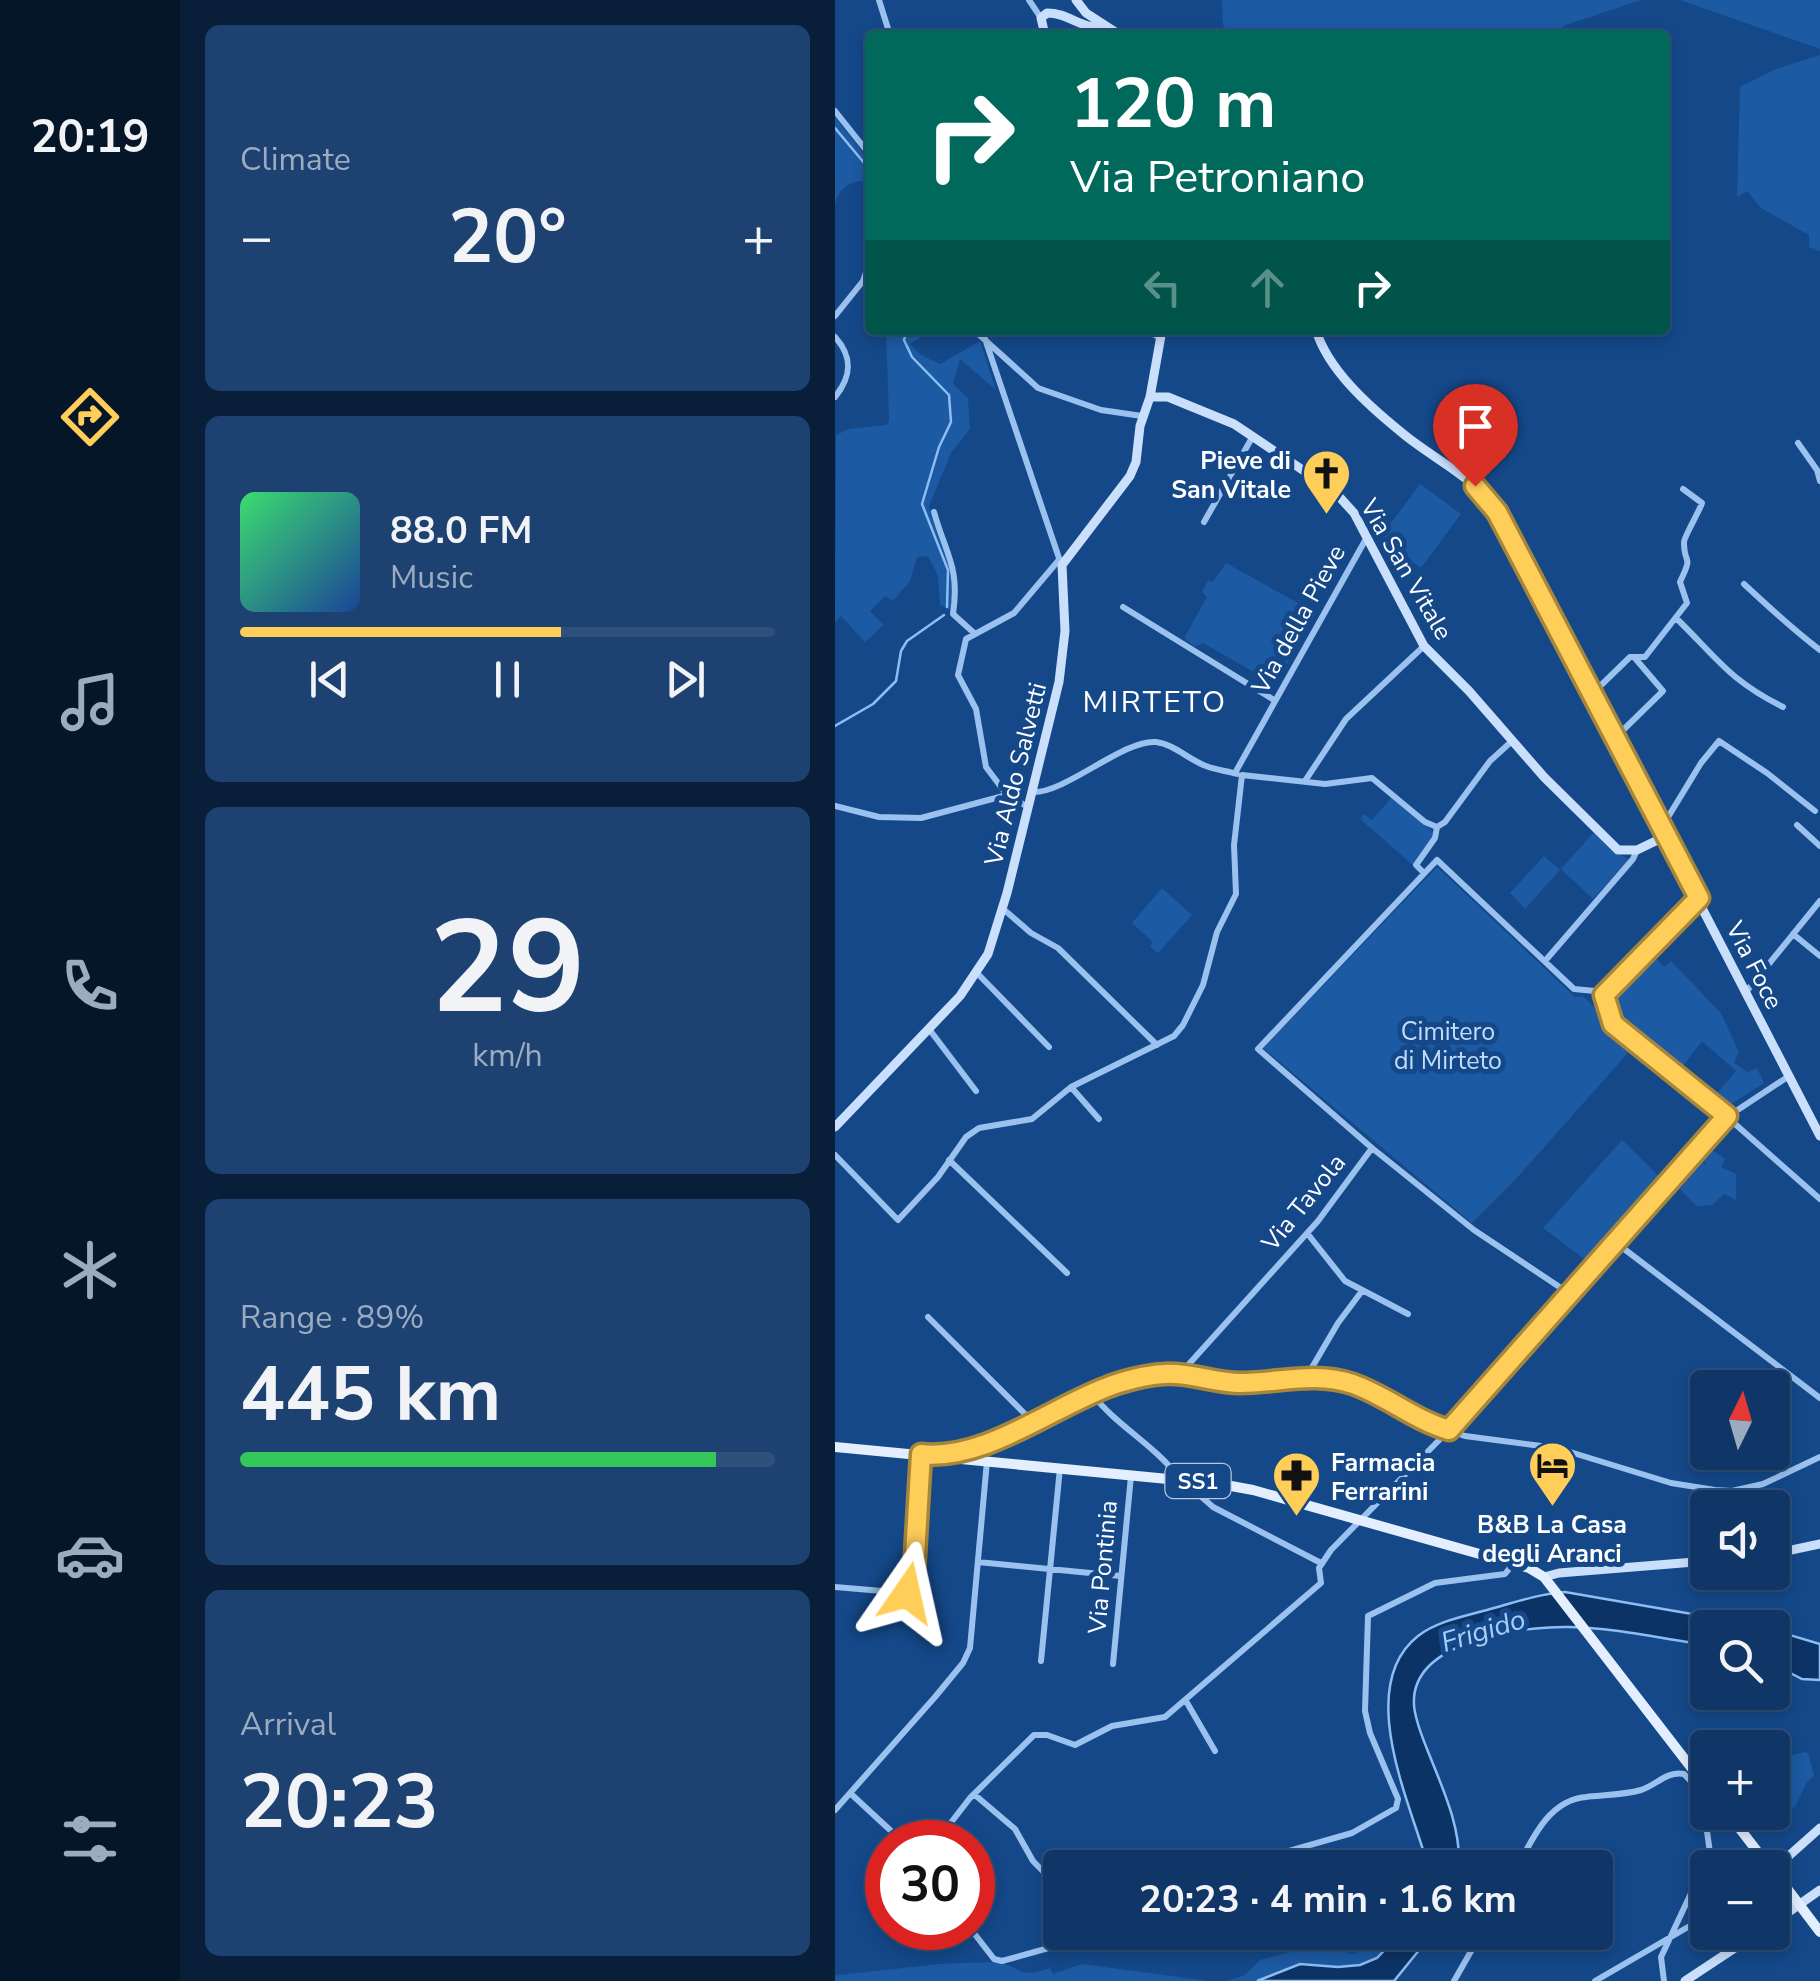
<!DOCTYPE html>
<meta charset="utf-8">
<style>
:root{--surface:#0f3667;--page:#1d4170;--text:#f1f3f6;--muted:#9babc0;--line:#2f507b;--accent:#ffce59}
body{margin:0;font-family:"Nunito Sans",sans-serif;background:var(--page);color:var(--text);height:100vh;display:flex;flex-direction:column;font-size:38px;white-space:nowrap}
*{box-sizing:border-box;margin:0}
p{font-size:32px;color:var(--muted)}
.icon{flex:none;width:55px;height:55px;fill:none;stroke:currentColor;stroke-width:2;stroke-linecap:round;stroke-linejoin:round}
.map{position:relative;flex:1;overflow:hidden}
.details{display:flex;flex-direction:column;gap:25px;padding:25px;background:#081e39;width:655px}
.details>*{flex:none}
.guide{position:absolute;left:30px;top:30px;width:805px;height:305px;border-radius:10px;box-shadow:0 5px 15px #0003,0 0 0 2px var(--line);background:#00695c;color:#fff;overflow:hidden}
.needle{width:65px;rotate:5deg}
.controls{position:absolute;left:855px;top:1370px;display:grid;gap:20px}
.controls a{display:grid;place-items:center;width:100px;height:100px;border-radius:10px;background:var(--surface);box-shadow:0 5px 15px #0003,0 0 0 2px var(--line);font-size:50px}
.speed{position:absolute;left:30px;top:1820px;display:flex;gap:20px;font-size:50px;font-weight:700;text-align:center}
.speed>*{display:grid;place-content:center;width:130px;height:130px;border-radius:50%;background:var(--surface);box-shadow:0 5px 15px #0003,0 0 0 2px var(--line);line-height:1}
.speed .limit{border:15px solid #d22;background:#fff;color:#111}
.pin{position:absolute;display:grid;place-items:center;width:85px;height:85px;color:#fff;margin:-102px -42px;border-radius:50% 50% 50% 0;rotate:-45deg;box-shadow:0 0 10px #0007}
.pin .icon{rotate:45deg}
.me{position:absolute;width:110px;margin:-55px;rotate:11deg;stroke-linejoin:round;filter:drop-shadow(0 0 8px #0008)}
.turn{display:flex;align-items:center;gap:35px;height:210px;padding:0 40px;font-size:45px}
.turn .icon{width:130px;height:130px;stroke-width:2.5}
.turn b{display:block;font-size:70px;line-height:85px}
.lanes{display:flex;align-items:center;height:95px;padding:0 40px;background:#0003;justify-content:center;gap:50px;direction:ltr}
.lanes .off{opacity:.35}
.big{font-size:75px;font-weight:700;line-height:1.1}
.details .card{flex:1;display:flex;flex-direction:column;justify-content:center;gap:15px;min-width:0;padding:0 35px;border-radius:15px;background:var(--page)}
.details .dial{align-items:center;gap:0}
.dial b{font-size:130px;line-height:1}
.song{display:flex;align-items:center;gap:30px}
.cover{width:120px;height:120px;border-radius:15px;background:linear-gradient(135deg,hsl(140 70% 55%),hsl(220 70% 35%))}
.played{height:10px;border-radius:5px;background:linear-gradient(90deg,var(--accent) 60%,var(--line) 60%)}
.keys{display:flex;justify-content:space-around;direction:ltr}
.heat{display:flex;justify-content:space-between;align-items:center;font-size:55px;direction:ltr}
.charge{height:15px;border-radius:8px;background:linear-gradient(90deg,#34c759 89%,var(--line) 0)}
.trip{position:absolute;left:208px;top:1850px;width:570px;height:100px;border-radius:10px;background:var(--surface);box-shadow:0 5px 15px #0003,0 0 0 2px var(--line);font-weight:700;line-height:100px;text-align:center}
main{display:flex;flex:1;min-height:0}
.dock{display:flex;flex-direction:column;width:180px;justify-content:space-around;align-items:center;background:#061629;color:var(--muted)}
.dock .icon{width:70px;height:70px}
.dock .selected{color:var(--accent)}
.dock b{font-size:45px;color:var(--text)}
.map>svg:first-child{display:block}
.green{fill:#1c5aa3}
.water{fill:#0c3366;stroke:#8dbdf3;stroke-width:2.5}
.lines{fill:none;stroke-linecap:round;stroke-linejoin:round}
.stream{stroke:#8dbdf3;stroke-width:2.5}
.street{stroke:#9bc2ef;stroke-width:6}
.secondary{stroke:#c9dffb;stroke-width:9}
.primary{stroke:#e3eeff;stroke-width:10}
.route-casing{stroke:#a6863a;stroke-width:25}
.route{stroke:#ffce59;stroke-width:18}
.labels{text-anchor:middle;stroke-width:10;stroke-linejoin:round;paint-order:stroke}
.shield{fill:#144889;stroke:#b8c8dc;stroke-width:2.5}
.shield-label{font-size:22px;font-weight:bold;fill:#fff}
.poi-label{font-size:25px;font-weight:bold;fill:#fff;stroke:#144889;text-anchor:end}
.street-label{font-size:25px;fill:#fff;stroke:#144889}
.park-label{font-size:25px;fill:#c1dcfb;stroke:#144889}
.water-label{font-size:28px;font-style:italic;fill:#a6ccf7;stroke:#144889}
.quarter-label{font-size:30px;letter-spacing:2.5px;fill:#fff;stroke:#144889}
</style>
<main>
<nav class="dock">
<b>20:19</b>
<svg class="icon selected" aria-label="directions" viewBox="0 0 24 24"><path d="M12 3l9 9-9 9-9-9zM9 14v-3h6M13 9l2 2-2 2"/></svg>
<svg class="icon" aria-label="music" viewBox="0 0 24 24"><path d="M9 18V5l10-2v13"/><circle cx="6" cy="18" r="3"/><circle cx="16" cy="16" r="3"/></svg>
<svg class="icon" aria-label="phone" viewBox="0 0 24 24"><path d="M5 4h4l2 5-3 2q2 4 5 5l2-3 5 2v4C11 20 4 13 5 4z"/></svg>
<svg class="icon" aria-label="climate" viewBox="0 0 24 24"><path d="M12 3v18M4 7l16 10M4 17L20 7"/></svg>
<svg class="icon" aria-label="car" viewBox="0 0 24 24"><path d="M5 17H2v-5l4-1 3-4h7l3 4 3 1v5h-3M9 17h6M6 11h13"/><circle cx="7" cy="17" r="2"/><circle cx="17" cy="17" r="2"/></svg>
<svg class="icon" aria-label="filters" viewBox="0 0 24 24"><path d="M4 7h16M4 17h16"/><circle cx="9" cy="7" r="2"/><circle cx="15" cy="17" r="2"/></svg>
</nav>
<section class="details">
<div class="card"><p>Climate</p>
<div class="heat"><a>−</a><b class="big">20°</b><a>+</a></div>
</div>
<div class="card">
<div class="song"><i class="cover"></i><div><b>88.0 FM</b><p>Music</p></div></div>
<div class="played"></div>
<div class="keys"><svg class="icon" aria-label="previous" viewBox="0 0 24 24"><path d="M18 5L8 12l10 7zM5 5v14"/></svg><svg class="icon" aria-label="pause" viewBox="0 0 24 24"><path d="M8 5v14M16 5v14"/></svg><svg class="icon" aria-label="next" viewBox="0 0 24 24"><path d="M6 5l10 7-10 7zM19 5v14"/></svg></div>
</div>
<div class="card dial"><b>29</b><p>km/h</p></div>
<div class="card"><p>Range · 89%</p><b class="big">445 km</b><div class="charge"></div></div>
<div class="card"><p>Arrival</p><b class="big">20:23</b></div>
</section>
<div class="map">
<svg width="985" height="1981" viewBox="0 0 985 1981">
<rect width="100%" height="100%" fill="#144889"/>
<!-- green -->
<path class="green" d="M806,0L728,26L727,35H450V31C431,26 415,35 395,35L388,25L387,0Z
M845,0H985V49Z
M985,55V251L974,247V235L926,208L912,191L902,197L905,87L941,69Z
M0,117L35,162V181C16,180 5,186 0,204Z
M51,330H86L85,338L75,344L86,355L105,364L145,341L161,390L125,359L118,384L133,398L135,429L116,453L94,506C105,547 124,566 116,610L105,605L103,576L93,556L82,557L75,581L58,601L50,596L35,611L49,625L30,642L6,616L0,622L1,435L14,429L51,425L54,421Z
M585,484L626,514L586,568L545,538Z
M391,563L481,613L444,678L435,673L431,679L368,643L360,647L349,638L372,597L367,592L373,580L378,582Z
M558,796L598,832L596,841L578,865L525,819L529,814L537,820Z
M759,832L778,852L794,859L758,899L726,869Z
M709,856L725,870L690,909L675,893Z
M602,867L740,997L748,996L769,1016L768,1022L799,1046L681,1179L637,1223L428,1048Z
M327,888L357,915L323,953L315,947L318,942L297,923Z
M817,954L829,967L836,961L886,1013L904,1052L899,1063L913,1072L922,1068L929,1083L887,1110L875,1101L901,1071L867,1041L842,1074L782,1024L776,992Z
M787,1140L824,1176L825,1181L753,1262L708,1228Z
M868,1149C875,1148 885,1154 890,1159L886,1167L901,1174V1200L889,1194L877,1205L862,1206L845,1189L867,1162L871,1165L866,1155Z
M969,1752L973,1753L979,1775L972,1782L960,1807L929,1818L917,1813L938,1812V1768L943,1759Z
M545,1933H567L542,1958L525,1965L503,1967L465,1964L422,1981H392L410,1975L425,1960L461,1950L480,1937L490,1938C517,1957 521,1962 545,1933Z
M157,1962C187,1964 181,1981 215,1968L218,1974L247,1964L373,1981H0V1976L4,1975L104,1964Z"/>
<!-- water -->
<path class="water" d="M730,1592L932,1627L872,1628V1645C827,1639 781,1628 735,1627C688,1626 575,1640 579,1705C580,1720 587,1736 592,1749C607,1787 626,1826 624,1867H588L589,1853C571,1794 522,1684 583,1636C601,1622 626,1617 648,1611C675,1604 702,1594 730,1592Z
M938,1630L985,1644V1680L967,1679L938,1664Z
M567,1932L598,1933L559,1981H422L465,1964L503,1967L525,1965L542,1958Z"/>
<g class="lines">
<!-- stream -->
<path class="stream" d="M0,128L35,170
M72,330L69,340L77,357L114,395L116,422L104,447L87,504L113,570L112,607
M0,726L38,704L61,681L66,651L72,641L109,615"/>
<!-- street -->
<path class="street" d="M44,0L55,35
M194,0L206,18
M0,111L35,155
M0,316L28,281L35,261
M139,330L203,388L266,410L307,416
M147,330L226,564
M311,330L325,338
M0,337C18,357 17,376 0,397
M963,443L982,470L985,481
M99,512C111,555 125,567 118,614L139,633
M369,522L418,436
M909,584C934,607 957,629 985,650
M288,607L439,700
M842,619C883,659 894,680 948,707
M757,694L795,657H810L852,603L845,582C859,552 849,567 849,542C849,537 864,512 867,503L848,489
M780,738L828,691L799,657
M400,773L532,537
M470,781L511,719L589,646
M197,792C228,795 289,739 321,742C339,744 354,760 371,766C381,770 392,771 402,774
M172,795L151,767L141,709L123,675L131,639L179,613L223,561
M0,806L44,817L86,818L172,795L193,807
M962,825L985,846
M827,827L866,763L884,741L932,773L980,811
M588,872L581,865L600,838L602,827L610,822L655,761L677,741
M167,908L196,933L223,948L322,1045
M958,934L985,956
M710,961L798,859L802,850
M142,973L214,1047
M911,992L985,901
M769,995L778,1025L891,1116L985,1199
M769,995L864,898
M94,1029L141,1091
M236,1087L264,1119
M0,1155L63,1220L103,1177L131,1137L144,1128L197,1119L236,1087L339,1036L348,1025L368,985L382,932L401,894L399,845L407,775L490,784L537,778L590,822L602,827
M114,1160L232,1273
M472,1233L510,1281L573,1314
M780,1242L985,1398
M735,1294L639,1230L537,1148L423,1049L602,860L739,989L760,991L769,995
M93,1317L197,1421
M345,1374L483,1221L537,1148
M472,1376L503,1323L527,1291
M257,1394C283,1427 320,1445 345,1479
M111,1454L150,1446L272,1387L331,1374L409,1383L471,1376L504,1380L535,1391L595,1424L630,1436L722,1448L836,1483L880,1490L897,1491L928,1484L985,1457
M356,1481L361,1492L378,1507L486,1563
M143,1562L286,1576
M0,1587L71,1593L76,1591L87,1454
M206,1661L225,1468
M278,1664L296,1476
M351,1701L380,1751
M15,1793L68,1842
M140,1795L180,1829L198,1861L225,1889
M0,1810L100,1697L128,1663L135,1648L152,1461
M91,1842L111,1829L135,1798L199,1735H212L240,1745L277,1726L330,1717L486,1583L484,1568L496,1550L614,1430L883,1123L954,1076
M394,1868L517,1833L561,1808L563,1799L535,1733L530,1711L533,1616L600,1583L670,1574L678,1564
M682,1868C697,1839 714,1800 751,1797C769,1795 789,1795 806,1790C822,1785 831,1771 849,1774L864,1790L866,1816L871,1824L875,1853L826,1957L829,1981
M135,1928L159,1959L167,1961L271,1932
M619,1981L647,1932
M760,1981L872,1916"/>
<!-- secondary -->
<path class="secondary" d="M241,0L251,13L285,35
M210,35L206,18L212,13C235,13 243,29 273,28
M481,330C493,370 534,406 566,432C599,460 638,475 662,512L985,1136
M315,397H333L399,424L499,491L519,513L589,646L634,691L709,777L783,850H802L831,836
M0,1127L125,996L153,954L172,893L224,682L230,631L227,565L295,476L301,462L305,426L315,397L327,330
M938,1554L985,1544
M709,1577L724,1573L872,1561
M938,1870L985,1828
M938,1923L985,1890
M850,1981L924,1932"/>
<!-- primary -->
<path class="primary" d="M0,1447L385,1484L418,1490L694,1568L709,1577L872,1788
M892,1812L935,1868
M938,1870L985,1932"/>
</g>
<g class="lines">
<defs>
<path id="route" d="M72,1593L76,1591L79,1572L86,1454C148,1461 213,1410 270,1388C287,1381 311,1375 329,1374C354,1372 380,1383 405,1383C444,1383 479,1371 518,1384C552,1396 579,1420 614,1430L892,1116L778,1024L769,995L864,898L662,512L640,486"/>
</defs>
<!-- route casing -->
<use href="#route" class="route-casing"/>
<!-- route -->
<use href="#route" class="route"/>
</g>
<!-- icons -->
<defs>
<symbol id="church-pin" viewBox="-11 -11 22 30"><path d="M0 17L-7.5 6A9.5 9.5 0 1 1 7.5 6Z" fill="#ffce59" stroke="#144889"/><path d="M-1.2-6h2.4v3.5h3.3v2.4h-3.3V6h-2.4V-.1h-3.3v-2.4h3.3Z" fill="#111"/></symbol>
<symbol id="hotel-pin" viewBox="-11 -11 22 30"><path d="M0 17L-7.5 6A9.5 9.5 0 1 1 7.5 6Z" fill="#ffce59" stroke="#144889"/><path d="M-6-4.5h1.5V1H6V5H4.5V3h-9V5H-6ZM-4 0a1.8 1.8 0 1 1 3.6 0ZM.5 0V-2.5h3Q6-2.5 6 0Z" fill="#111"/></symbol>
<symbol id="pharmacy-pin" viewBox="-11 -11 22 30"><path d="M0 17L-7.5 6A9.5 9.5 0 1 1 7.5 6Z" fill="#ffce59" stroke="#144889"/><path d="M-2-6h4v4h4v4h-4v4h-4v-4h-4v-4h4Z" fill="#111"/></symbol>
</defs>
<g fill-rule="evenodd">
<use href="#church-pin" x="464" y="446" width="55" height="75"/>
<use href="#hotel-pin" x="690" y="1438" width="55" height="75"/>
<use href="#pharmacy-pin" x="434" y="1448" width="55" height="75"/>
</g>
<g class="labels">
<!-- shield labels -->
<rect class="shield" x="330.5" y="1464" width="65" height="34" rx="8"/>
<g class="shield-label">
<text x="363" y="1489">SS1</text>
</g>
<!-- poi labels -->
<g class="poi-label">
<text x="456" y="469">Pieve di<tspan x="456" dy="29">San Vitale</tspan></text>
<text x="496" y="1471" text-anchor="start">Farmacia<tspan x="496" dy="29">Ferrarini</tspan></text>
<text x="717" y="1533" text-anchor="middle">B&amp;B La Casa<tspan x="717" dy="29">degli Aranci</tspan></text>
</g>
<!-- street labels -->
<g class="street-label">
<text transform="translate(572 569) rotate(60)" y="9">Via San Vitale</text>
<text transform="translate(463 619) rotate(-61)" y="9">Via della Pieve</text>
<text transform="translate(180 774) rotate(-76)" y="9">Via Aldo Salvetti</text>
<text transform="translate(920 965) rotate(63)" y="9">Via Foce</text>
<text transform="translate(468 1202) rotate(-51)" y="9">Via Tavola</text>
<text transform="translate(267 1567) rotate(-85)" y="9">Via Pontinia</text>
</g>
<!-- park labels -->
<g class="park-label">
<text x="613" y="1040">Cimitero<tspan x="613" dy="29">di Mirteto</tspan></text>
</g>
<!-- water labels -->
<g class="water-label">
<text transform="translate(648 1630) rotate(-17)" y="10">Frigido</text>
</g>
<!-- quarter labels -->
<g class="quarter-label">
<text x="320" y="712">MIRTETO</text>
</g>
</g>
</svg>
<div class="controls">
<a><svg class="needle" viewBox="-14 -14 28 28"><path d="M0-13l5 13h-10z" fill="#e53935"/><path d="M0 13l5-13h-10z" fill="#9babc0"/></svg></a>
<a><svg class="icon" aria-label="sound" viewBox="0 0 24 24"><path d="M4 9h4l5-4v14l-5-4H4zM17 9q2 3 0 6"/></svg></a>
<a><svg class="icon" aria-label="search" viewBox="0 0 24 24"><circle cx="10" cy="10" r="6"/><path d="M15 15l6 6"/></svg></a>
<a>+</a>
<a>−</a>
</div>
<div class="speed"><div class="limit">30</div></div>
<div class="pin" style="left:640px;top:486px;background:#d93025"><svg class="icon" aria-label="arrive" viewBox="0 0 24 24"><path d="M6 21V4h12l-3 4 3 4H6"/></svg></div>
<svg class="me" style="left:72px;top:1593px" viewBox="-20 -20 40 40"><path d="M0-17L14 15 0 8-14 15z" fill="#ffce59" stroke="#fff" stroke-width="4"/></svg>
<div class="trip">20:23 · 4 min · 1.6 km</div>
<div class="guide">
<div class="turn"><svg class="icon" aria-label="right" viewBox="0 0 24 24"><path d="M7 20v-9h11M14 6l5 5-5 5"/></svg><div><b>120 m</b>Via Petroniano</div></div>
<div class="lanes"><svg class="icon off" aria-label="left" viewBox="0 0 24 24"><path d="M17 20v-9H6M10 6l-5 5 5 5"/></svg><svg class="icon off" aria-label="ahead" viewBox="0 0 24 24"><path d="M12 20V5M6 11l6-6 6 6"/></svg><svg class="icon" aria-label="right" viewBox="0 0 24 24"><path d="M7 20v-9h11M14 6l5 5-5 5"/></svg></div>
</div>
</div>
</main>
